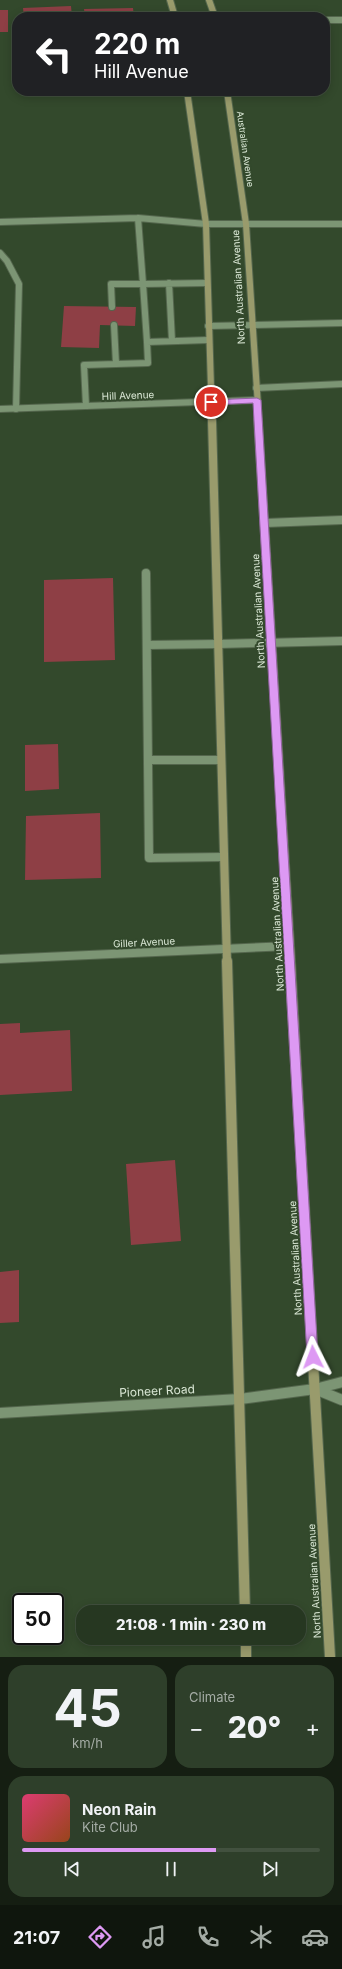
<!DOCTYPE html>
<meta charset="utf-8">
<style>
:root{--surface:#263721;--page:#2e3f2a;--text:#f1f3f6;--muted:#a4aca5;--line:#42513f;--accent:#dd99f3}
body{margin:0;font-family:Inter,sans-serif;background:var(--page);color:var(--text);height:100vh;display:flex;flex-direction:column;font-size:15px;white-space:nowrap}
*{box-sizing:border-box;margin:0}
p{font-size:13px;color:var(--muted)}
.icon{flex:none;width:22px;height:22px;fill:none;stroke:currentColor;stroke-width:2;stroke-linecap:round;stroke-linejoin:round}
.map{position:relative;height:1657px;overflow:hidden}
.side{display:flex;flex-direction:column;gap:8px;padding:8px;background:#151e12;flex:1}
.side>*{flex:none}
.hud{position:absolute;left:12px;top:12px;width:318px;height:84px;border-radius:16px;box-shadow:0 2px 10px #0003,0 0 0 1px var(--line);background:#202124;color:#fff;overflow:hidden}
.speed{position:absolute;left:12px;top:1593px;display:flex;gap:8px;font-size:20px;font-weight:700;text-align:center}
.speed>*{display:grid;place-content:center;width:52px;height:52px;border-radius:50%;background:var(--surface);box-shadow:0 2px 10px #0003,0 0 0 1px var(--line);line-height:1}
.speed .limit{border:2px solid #111;border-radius:6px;background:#fff;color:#111}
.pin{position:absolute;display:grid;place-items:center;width:34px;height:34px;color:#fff;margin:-17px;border:2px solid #fff;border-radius:50%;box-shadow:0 1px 4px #0007}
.me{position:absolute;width:44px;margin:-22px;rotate:357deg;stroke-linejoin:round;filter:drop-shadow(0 0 3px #0008)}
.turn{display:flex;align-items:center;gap:14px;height:84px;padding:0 16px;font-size:18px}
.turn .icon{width:52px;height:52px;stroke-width:2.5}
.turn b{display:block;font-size:28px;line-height:34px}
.big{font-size:30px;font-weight:800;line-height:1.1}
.side .tile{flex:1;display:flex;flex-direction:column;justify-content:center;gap:6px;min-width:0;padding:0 14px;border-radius:16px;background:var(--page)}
.side .dial{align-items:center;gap:0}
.dial b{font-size:52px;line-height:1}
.song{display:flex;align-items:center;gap:12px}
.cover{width:48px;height:48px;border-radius:6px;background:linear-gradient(135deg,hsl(340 70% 55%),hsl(20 70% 35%))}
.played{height:4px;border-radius:2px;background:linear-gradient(90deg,var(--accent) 65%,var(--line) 65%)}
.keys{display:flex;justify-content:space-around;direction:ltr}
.heat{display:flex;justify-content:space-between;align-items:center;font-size:22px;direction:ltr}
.side .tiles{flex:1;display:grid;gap:8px;grid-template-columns:1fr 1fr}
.tile:last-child{grid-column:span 2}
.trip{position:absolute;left:76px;top:1605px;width:230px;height:40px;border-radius:16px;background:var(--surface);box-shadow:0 2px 10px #0003,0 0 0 1px var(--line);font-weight:800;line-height:40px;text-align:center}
.dock{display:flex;height:64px;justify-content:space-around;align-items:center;background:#0f160d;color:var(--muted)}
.dock .icon{width:28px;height:28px}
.dock .active{color:var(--accent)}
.dock b{font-size:18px;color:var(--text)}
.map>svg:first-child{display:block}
.building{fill:#8e3f45}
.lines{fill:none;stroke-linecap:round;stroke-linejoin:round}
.lane-far1-casing{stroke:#54664d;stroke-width:8}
.lane-casing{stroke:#54664d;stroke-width:10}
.street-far2-casing{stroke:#54664d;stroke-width:8}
.street-far1-casing{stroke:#54664d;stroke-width:10}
.street-casing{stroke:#54664d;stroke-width:12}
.secondary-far2-casing{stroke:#54664d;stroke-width:8}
.secondary-far1-casing{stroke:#54664d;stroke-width:10}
.secondary-casing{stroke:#54664d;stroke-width:12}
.lane-far1{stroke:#7c9574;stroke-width:6}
.lane{stroke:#7c9574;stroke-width:8}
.street-far2{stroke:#7c9574;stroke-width:6}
.street-far1{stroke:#7c9574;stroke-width:8}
.street{stroke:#7c9574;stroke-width:10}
.secondary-far2{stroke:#999b6c;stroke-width:6}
.secondary-far1{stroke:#999b6c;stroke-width:8}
.secondary{stroke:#999b6c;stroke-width:10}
.route{fill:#dd99f3;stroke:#90639e}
.labels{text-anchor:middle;stroke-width:4;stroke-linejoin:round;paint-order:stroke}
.far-street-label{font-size:9px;fill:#dae7d5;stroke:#33492c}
.street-label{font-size:10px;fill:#dae7d5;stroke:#33492c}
.near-street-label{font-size:12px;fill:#dae7d5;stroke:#33492c}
</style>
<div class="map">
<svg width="342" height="1657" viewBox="0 0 342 1657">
<rect width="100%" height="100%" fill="#33492c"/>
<!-- building -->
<path class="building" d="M71,6L72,17H24L23,8Z
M133,8L134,17H85L84,9Z
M0,10H8V32H0Z
M64,306L136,307L135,326L100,325L99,348L61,347Z
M113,578L115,660L44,662V580Z
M58,744L59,789L25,791V745Z
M100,813L101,878L25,880L26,816Z
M20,1023V1033L70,1030L72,1091L0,1095V1024Z
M175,1160L181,1241L131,1245L126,1164Z
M19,1270V1322L0,1323V1272Z"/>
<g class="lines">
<defs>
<path id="lane-far1" d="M138,218L143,284L207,283
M0,222L138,218L206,224H342
M0,253L7,261L19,284L16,409
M169,283L172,341
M112,307L111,284H143L147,342
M114,325L116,364
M208,326L342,323
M256,388L342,384
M86,406L84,365L148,363L147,342L208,340"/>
<path id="lane" d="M265,523L342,520
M146,573L149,858L223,857
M147,645L218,644
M148,760H221"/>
<path id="street-far2" d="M325,20H342
M0,409L257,400"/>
<path id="street-far1" d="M218,644L342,641
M0,959L290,946"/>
<path id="street" d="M315,1389L342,1400
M0,1413L240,1399L315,1389L342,1382"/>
<path id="secondary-far2" d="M170,0L175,17
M209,0L215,17
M187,91L206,224L212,421
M227,91L246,224L259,421"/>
<path id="secondary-far1" d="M212,420L227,962
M258,420L291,962"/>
<path id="secondary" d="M227,961L245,1612
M290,961L330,1657
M246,1638V1657"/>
</defs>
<!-- lane-far1 casing -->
<use href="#lane-far1" class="lane-far1-casing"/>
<!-- lane casing -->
<use href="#lane" class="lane-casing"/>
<!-- street-far2 casing -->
<use href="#street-far2" class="street-far2-casing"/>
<!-- street-far1 casing -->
<use href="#street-far1" class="street-far1-casing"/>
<!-- street casing -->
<use href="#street" class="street-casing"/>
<!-- secondary-far2 casing -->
<use href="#secondary-far2" class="secondary-far2-casing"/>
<!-- secondary-far1 casing -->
<use href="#secondary-far1" class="secondary-far1-casing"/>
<!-- secondary casing -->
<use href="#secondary" class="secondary-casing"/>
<!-- lane-far1 -->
<use href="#lane-far1" class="lane-far1"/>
<!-- lane -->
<use href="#lane" class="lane"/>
<!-- street-far2 -->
<use href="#street-far2" class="street-far2"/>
<!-- street-far1 -->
<use href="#street-far1" class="street-far1"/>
<!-- street -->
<use href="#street" class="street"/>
<!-- secondary-far2 -->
<use href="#secondary-far2" class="secondary-far2"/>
<!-- secondary-far1 -->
<use href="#secondary-far1" class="secondary-far1"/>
<!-- secondary -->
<use href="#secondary" class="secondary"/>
</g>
<!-- route -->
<path class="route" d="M257,398L261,400L318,1357L317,1361L313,1363L309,1361L307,1357L253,403L211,405L207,402L211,400Z"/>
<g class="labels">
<!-- far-street labels -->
<g class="far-street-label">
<text transform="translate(245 149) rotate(82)" y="3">Australian Avenue</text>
</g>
<!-- street labels -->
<g class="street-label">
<text transform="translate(238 287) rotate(-93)" y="4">North Australian Avenue</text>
<text transform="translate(128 395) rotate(-2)" y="4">Hill Avenue</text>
<text transform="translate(258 611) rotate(-93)" y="4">North Australian Avenue</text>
<text transform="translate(277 934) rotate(-93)" y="4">North Australian Avenue</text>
<text transform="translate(144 942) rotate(-3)" y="4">Giller Avenue</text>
<text transform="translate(295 1258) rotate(-93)" y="4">North Australian Avenue</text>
<text transform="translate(314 1581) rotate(-93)" y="4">North Australian Avenue</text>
</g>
<!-- near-street labels -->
<g class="near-street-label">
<text transform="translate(157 1391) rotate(-3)" y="4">Pioneer Road</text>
</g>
</g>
</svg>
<div class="speed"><div class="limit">50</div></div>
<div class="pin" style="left:211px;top:402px;background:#d93025"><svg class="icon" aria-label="arrive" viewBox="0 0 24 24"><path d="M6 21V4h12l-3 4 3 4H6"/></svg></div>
<svg class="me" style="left:313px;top:1357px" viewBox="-20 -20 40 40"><path d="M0-17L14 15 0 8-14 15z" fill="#dd99f3" stroke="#fff" stroke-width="4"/></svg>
<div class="trip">21:08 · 1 min · 230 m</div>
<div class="hud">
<div class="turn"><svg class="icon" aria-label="left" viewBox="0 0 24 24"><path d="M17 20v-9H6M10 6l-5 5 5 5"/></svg><div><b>220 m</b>Hill Avenue</div></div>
</div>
</div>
<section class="side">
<div class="tiles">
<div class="tile dial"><b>45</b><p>km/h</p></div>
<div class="tile"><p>Climate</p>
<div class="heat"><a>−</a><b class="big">20°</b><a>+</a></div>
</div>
<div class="tile">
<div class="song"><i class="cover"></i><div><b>Neon Rain</b><p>Kite Club</p></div></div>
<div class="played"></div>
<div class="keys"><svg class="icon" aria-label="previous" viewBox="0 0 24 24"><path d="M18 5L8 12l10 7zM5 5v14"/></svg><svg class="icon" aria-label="pause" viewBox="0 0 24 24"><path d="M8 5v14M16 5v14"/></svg><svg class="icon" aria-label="next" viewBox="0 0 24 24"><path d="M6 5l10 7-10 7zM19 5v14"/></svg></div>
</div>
</div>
</section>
<nav class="dock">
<b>21:07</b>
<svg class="icon active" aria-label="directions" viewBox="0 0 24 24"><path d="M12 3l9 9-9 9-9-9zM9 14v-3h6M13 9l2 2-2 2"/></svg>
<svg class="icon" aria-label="music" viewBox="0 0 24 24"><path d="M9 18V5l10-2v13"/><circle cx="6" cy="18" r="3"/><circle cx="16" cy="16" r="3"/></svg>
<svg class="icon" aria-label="phone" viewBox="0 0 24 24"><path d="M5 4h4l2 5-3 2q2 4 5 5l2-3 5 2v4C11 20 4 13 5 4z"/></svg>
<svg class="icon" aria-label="climate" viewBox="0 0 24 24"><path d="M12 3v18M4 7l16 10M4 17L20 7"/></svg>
<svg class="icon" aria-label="car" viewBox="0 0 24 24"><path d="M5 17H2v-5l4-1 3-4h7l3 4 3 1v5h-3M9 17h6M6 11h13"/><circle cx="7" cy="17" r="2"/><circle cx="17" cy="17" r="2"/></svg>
</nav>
